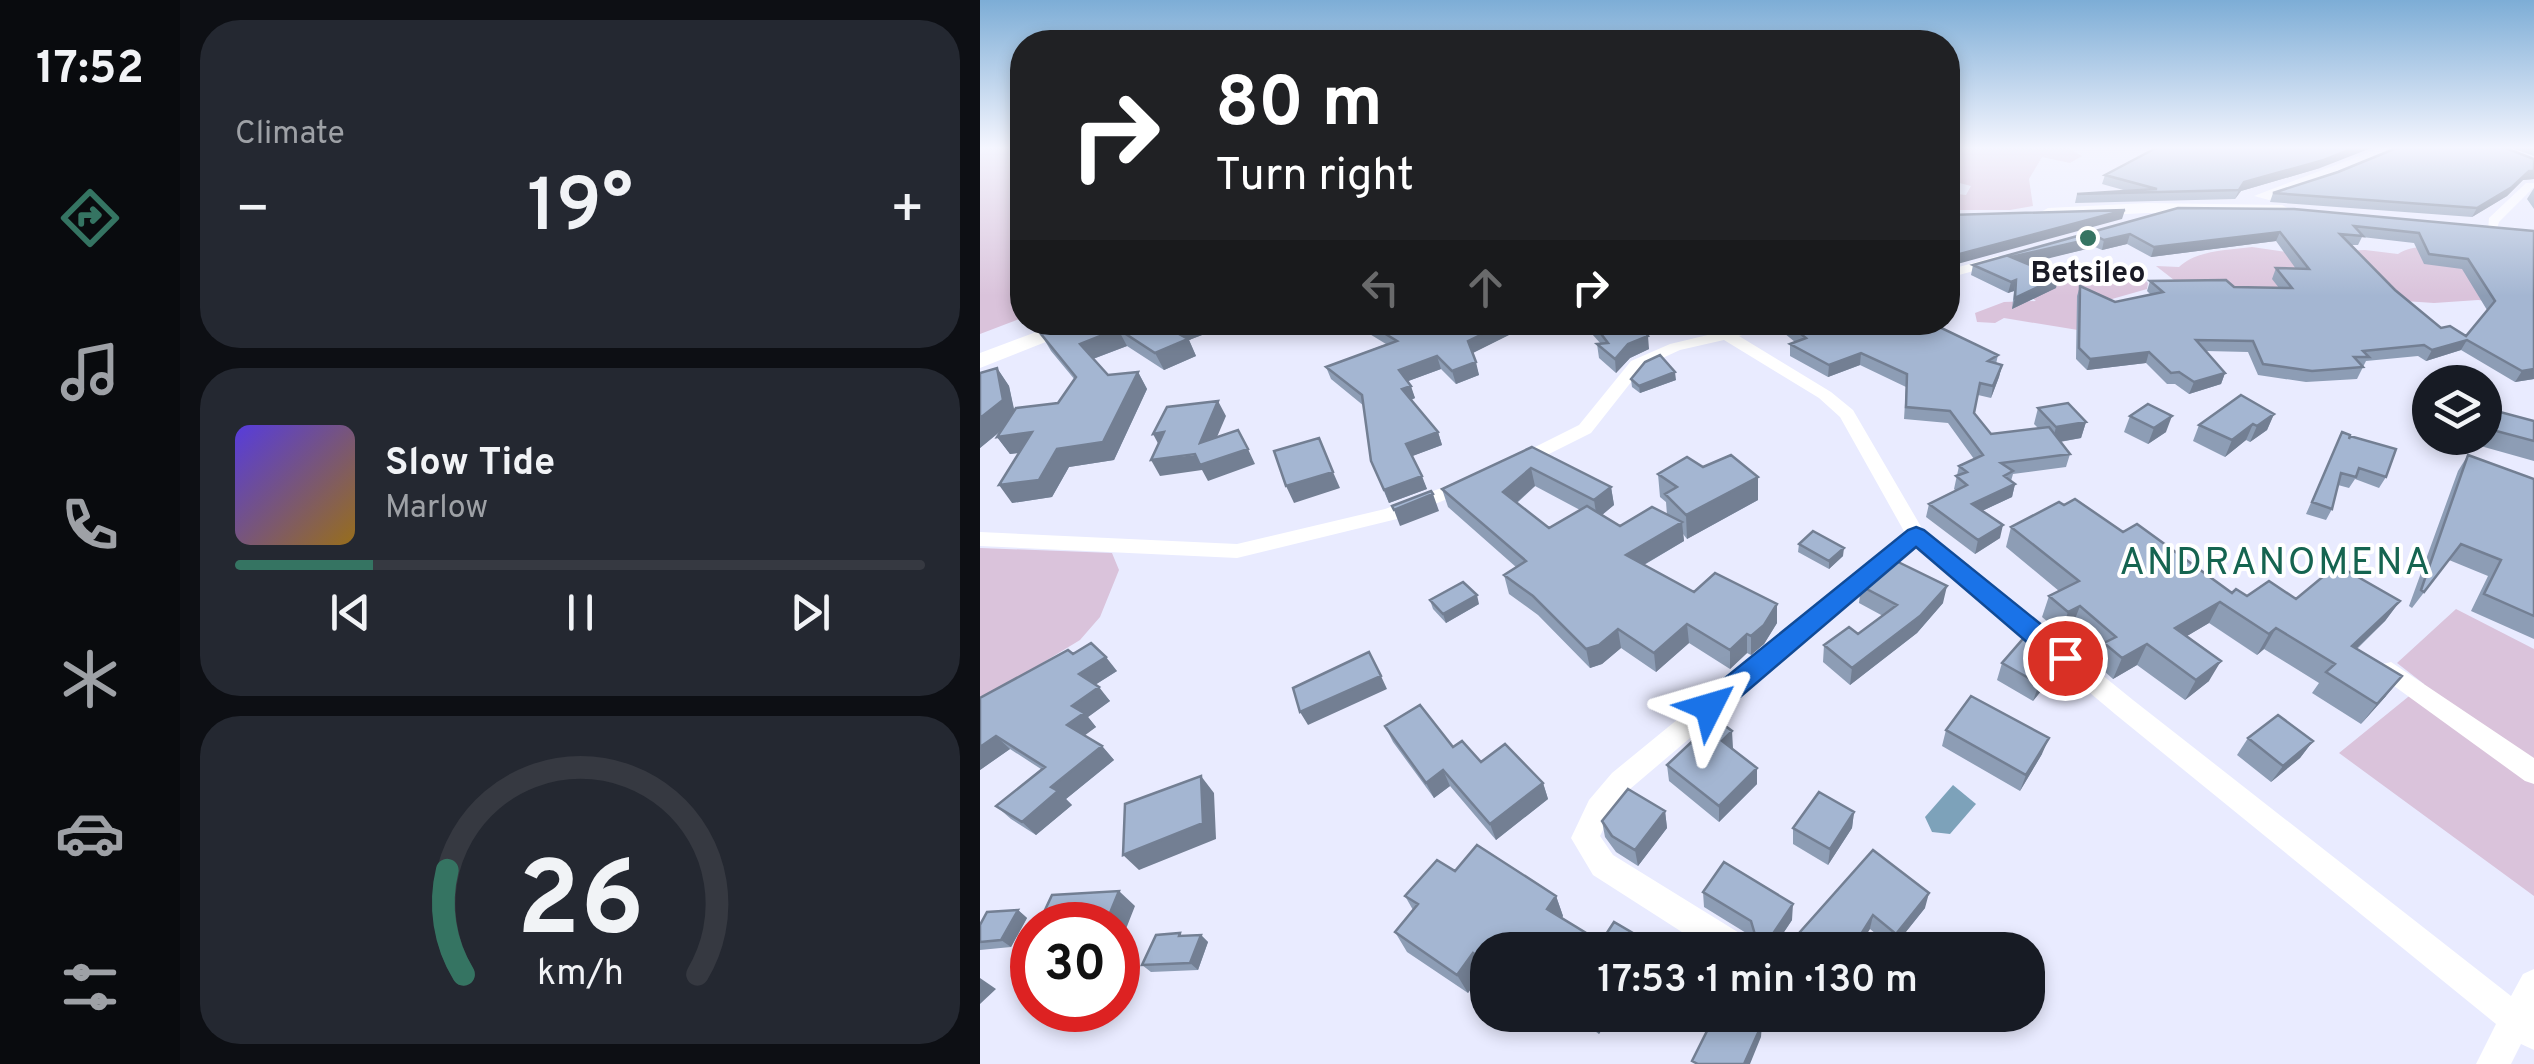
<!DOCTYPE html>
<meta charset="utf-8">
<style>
:root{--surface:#171b24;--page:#242831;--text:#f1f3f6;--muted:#9ea1a6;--line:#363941;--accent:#357462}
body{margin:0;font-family:Overpass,sans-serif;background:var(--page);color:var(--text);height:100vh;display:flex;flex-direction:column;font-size:38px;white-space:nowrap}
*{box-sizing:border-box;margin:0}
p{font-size:32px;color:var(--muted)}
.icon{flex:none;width:55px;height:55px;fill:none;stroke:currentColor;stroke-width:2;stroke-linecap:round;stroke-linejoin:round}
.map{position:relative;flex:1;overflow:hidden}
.side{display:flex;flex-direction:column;gap:20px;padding:20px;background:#0d0f14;width:800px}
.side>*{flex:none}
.banner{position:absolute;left:30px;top:30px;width:950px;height:305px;border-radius:40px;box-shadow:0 5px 15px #0003;background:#202124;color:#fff;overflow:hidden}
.tools{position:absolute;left:1432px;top:365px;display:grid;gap:20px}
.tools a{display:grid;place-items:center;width:90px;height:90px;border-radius:50%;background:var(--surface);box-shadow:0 5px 15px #0003;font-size:50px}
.speed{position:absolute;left:30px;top:902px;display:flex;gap:20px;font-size:50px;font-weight:700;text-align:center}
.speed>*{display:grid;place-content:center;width:130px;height:130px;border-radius:50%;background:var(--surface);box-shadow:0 5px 15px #0003;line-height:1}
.speed .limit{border:15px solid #d22;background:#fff;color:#111}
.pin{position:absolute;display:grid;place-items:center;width:85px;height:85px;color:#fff;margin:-42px;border:5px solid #fff;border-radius:50%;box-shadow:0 2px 10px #0007}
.me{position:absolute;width:110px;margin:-55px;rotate:50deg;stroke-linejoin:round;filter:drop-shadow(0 0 8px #0008)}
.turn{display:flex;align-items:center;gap:35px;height:210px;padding:0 40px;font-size:45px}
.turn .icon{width:130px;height:130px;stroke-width:2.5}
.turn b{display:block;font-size:70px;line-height:85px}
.lanes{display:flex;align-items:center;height:95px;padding:0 40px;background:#0003;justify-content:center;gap:50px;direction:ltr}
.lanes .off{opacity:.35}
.big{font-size:75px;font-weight:600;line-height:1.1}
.side .widget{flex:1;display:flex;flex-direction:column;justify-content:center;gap:15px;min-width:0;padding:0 35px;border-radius:40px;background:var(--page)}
.side .dial{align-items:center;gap:0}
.dial svg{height:260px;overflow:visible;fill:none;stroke:var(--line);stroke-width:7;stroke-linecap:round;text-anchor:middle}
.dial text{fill:var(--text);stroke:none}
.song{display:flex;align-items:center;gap:30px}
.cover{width:120px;height:120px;border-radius:15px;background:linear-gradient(135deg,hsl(250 70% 55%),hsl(40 70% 35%))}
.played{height:10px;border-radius:5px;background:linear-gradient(90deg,var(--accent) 20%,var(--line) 20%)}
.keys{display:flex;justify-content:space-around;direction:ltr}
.heat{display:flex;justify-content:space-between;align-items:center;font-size:55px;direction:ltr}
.trip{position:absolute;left:490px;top:932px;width:575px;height:100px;border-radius:40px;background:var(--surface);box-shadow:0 5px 15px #0003;font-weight:600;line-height:100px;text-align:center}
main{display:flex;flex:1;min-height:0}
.tab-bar{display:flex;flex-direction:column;width:180px;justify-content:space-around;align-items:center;background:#090b0e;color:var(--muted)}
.tab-bar .icon{width:70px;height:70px}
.tab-bar .active{color:var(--accent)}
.tab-bar b{font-size:45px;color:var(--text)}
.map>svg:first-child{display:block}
.green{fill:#dac3db}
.water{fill:#7da2ba}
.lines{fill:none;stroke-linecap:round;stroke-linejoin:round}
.street{fill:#fff;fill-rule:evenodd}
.secondary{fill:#fff;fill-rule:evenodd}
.wall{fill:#8d9db5;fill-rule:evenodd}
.shaded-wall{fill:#737f93}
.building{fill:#a4b6d2;stroke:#737f93;stroke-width:2.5;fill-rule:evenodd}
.route{fill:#1a73e8;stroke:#114b97;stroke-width:2.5}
.poi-dot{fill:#357462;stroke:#fff;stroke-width:4}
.labels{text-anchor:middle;stroke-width:8;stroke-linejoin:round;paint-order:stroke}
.far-poi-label{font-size:30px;font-weight:bold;fill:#1a1b26;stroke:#fff}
.neighbourhood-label{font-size:38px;letter-spacing:2.5px;fill:#156450;stroke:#fff}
</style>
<main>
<nav class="tab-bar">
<b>17:52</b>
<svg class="icon active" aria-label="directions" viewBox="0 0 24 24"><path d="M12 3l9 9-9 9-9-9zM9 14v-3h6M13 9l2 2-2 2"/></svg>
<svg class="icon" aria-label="music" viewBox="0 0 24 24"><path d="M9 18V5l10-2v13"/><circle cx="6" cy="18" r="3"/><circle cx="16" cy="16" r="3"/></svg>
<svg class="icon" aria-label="phone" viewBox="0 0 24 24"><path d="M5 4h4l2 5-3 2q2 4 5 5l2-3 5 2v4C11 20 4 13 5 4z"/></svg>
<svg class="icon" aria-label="climate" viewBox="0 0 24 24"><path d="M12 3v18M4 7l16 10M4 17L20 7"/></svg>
<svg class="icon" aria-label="car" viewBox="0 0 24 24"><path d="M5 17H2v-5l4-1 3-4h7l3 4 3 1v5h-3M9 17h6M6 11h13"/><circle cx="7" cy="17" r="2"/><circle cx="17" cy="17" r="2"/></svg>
<svg class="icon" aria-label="filters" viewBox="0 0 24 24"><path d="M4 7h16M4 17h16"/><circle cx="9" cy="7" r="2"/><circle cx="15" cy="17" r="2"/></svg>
</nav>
<section class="side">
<div class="widget"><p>Climate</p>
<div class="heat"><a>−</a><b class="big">19°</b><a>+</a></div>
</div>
<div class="widget">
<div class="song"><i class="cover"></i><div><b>Slow Tide</b><p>Marlow</p></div></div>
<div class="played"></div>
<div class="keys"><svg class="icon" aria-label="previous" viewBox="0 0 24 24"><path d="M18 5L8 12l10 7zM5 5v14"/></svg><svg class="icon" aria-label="pause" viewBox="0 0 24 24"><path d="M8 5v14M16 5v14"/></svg><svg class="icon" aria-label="next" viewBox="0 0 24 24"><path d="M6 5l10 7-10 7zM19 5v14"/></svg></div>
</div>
<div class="widget dial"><svg viewBox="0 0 100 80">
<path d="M14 69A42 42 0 1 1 86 69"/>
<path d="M14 69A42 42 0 0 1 9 37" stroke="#357462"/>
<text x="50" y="56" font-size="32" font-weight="700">26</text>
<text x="50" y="72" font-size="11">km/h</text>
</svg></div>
</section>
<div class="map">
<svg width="1554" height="1064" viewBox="0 0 1554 1064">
<rect width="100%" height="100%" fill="#e9ebff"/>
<!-- green -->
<path class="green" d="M13,147H42V318L0,334V150Z
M968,147H1086L1102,156L1090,163L1062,157L1049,179L1053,206L1030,210H968V193L986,195L991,186L968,180Z
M1272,247L1314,253L1385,250L1418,254C1436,242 1470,246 1487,259C1501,270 1513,289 1525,303L1498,300L1454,303L1217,287L1194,280L1176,266L1199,267C1217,250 1248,250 1272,247Z
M1061,266L1159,274L1168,283L1167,289L1125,301L1104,331L1024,318L1015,323L997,322L995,313L1024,302L1056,301L1042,290L1031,272Z
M0,548L132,553L139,570L120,617L100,640L0,701Z
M1476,609L1554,649V896L1359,753L1444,684L1417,663Z"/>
<!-- water -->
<path class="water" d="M973,785L996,804L970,834L952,832L945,817Z"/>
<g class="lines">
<!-- street -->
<path class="street" d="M1546,183H1554V187L1519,222L1516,232H1508L1509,218Z
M1018,256L1023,257V263L968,278V270Z
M710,322H731L748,330L779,322H807L759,336L851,392L873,410L943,530L1153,700L1531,996L1543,974L1554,969V1050L1541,1044L1531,1064H1496L1516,1024L1135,714L936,546L650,789L629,818L620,836L633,855L769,939L773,950H730L613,875L591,838L609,800L632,773L925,533L860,417L839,398L744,340L700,350L663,367L611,433L543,467H531L528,463L531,459L599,425L651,361L690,344L732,334Z
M488,478L495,480L497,484L495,488L417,519L257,558L0,546V532L257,544L405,509Z
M1411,662L1554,758V784L1545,781L1403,678L1399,671L1403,664Z"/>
<!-- secondary -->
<path class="secondary" d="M1403,147H1425L1289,200L1274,196Z
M1167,203L1302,205L1311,210L1302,215L1167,213L1068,218L1059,213L1068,208Z
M83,322H116L0,368V353Z"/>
</g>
<!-- wall -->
<path class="wall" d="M1529,147H1554V156Z
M1340,168L1261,191L1255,199L1095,203L1097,194L1147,191L1122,184L1125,175Z
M1358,172L1554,179L1543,180L1527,196L1492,217L1290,202L1293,193Z
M1554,188V209L1547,199Z
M1198,208L1554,231V379L1535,382L1481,350L1446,361L1438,356L1386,361L1377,379L1326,382L1278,375L1268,352L1226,351L1245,373L1241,384L1209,394L1195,384H1187L1166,363L1107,370L1096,359L1097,296L1100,286L1135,302L1171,295L1167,291L1170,281L1254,287L1299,288L1292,279L1296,268L1316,269L1296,241L1171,257L1147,244L1122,250L1115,247L1046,263L1076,288L1032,309L1034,291L1028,293L991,275L993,265ZM1382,237L1434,243L1444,264L1482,269L1507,310L1486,336L1461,328L1415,290L1370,245H1378Z
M82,322H216L222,335L209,340L216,356L184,370L147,346L113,359L128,375L158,372L167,389L134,460L89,467L72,497L32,503L39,453L30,454L17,437L21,431L0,448V373L17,368L29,386L34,411L78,403L95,380L71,351L61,334L84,326Z
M370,322H555L492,353L499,375L476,384L461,369L428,381L435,398L431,400L458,432L462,445L432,456L447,489L409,503L391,461L384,406L351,379L346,367L406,344Z
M611,322H656L669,349L650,358L636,373L619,358L617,344H621L612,334Z
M804,322H842L845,327L1018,355L1016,364L1022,365L1019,377L1011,398L998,395L994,413L1011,434L1058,428L1054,424L1058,408L1106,422L1101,438L1080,442L1090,454L1086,467L1033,474L1031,481L1035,484L1032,497L1002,511L1020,538L995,554L946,517L949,504L976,491L974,489L979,466L994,459L968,423L924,419L926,387L880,365L848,377L810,356V344L815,342L804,333Z
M651,379L696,380L660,393L652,387Z
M1505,395L1506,408L1554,421V461L1472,438H1505Z
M1294,414L1287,430L1270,442L1266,440L1245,457L1213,441L1219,425Z
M1150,416L1186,432L1168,444L1144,432Z
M1362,432L1406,477L1399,488L1375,479L1369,488L1358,485L1352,509L1346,520L1326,514Z
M552,447L631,487L634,505L622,515L640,526L687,515L686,502L680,497L678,474L778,500L707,539L703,534L704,541L664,565L714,592L797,623L784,644L771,655L767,653L750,669L709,643L676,672L641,648L622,664L610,668L558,615L529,594L524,575L536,567L468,507L462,489ZM555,486L600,510L569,528L537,503Z
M1488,455L1554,590V639L1491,611L1508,576L1469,560L1432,608L1429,606L1478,471Z
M1084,505L1143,532L1252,593L1267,596L1316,599L1420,601L1405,621L1377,649L1406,696L1381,724L1332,693L1339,683L1284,649L1277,655L1229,623L1207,636L1229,681L1205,700L1157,665L1133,679L1116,664L1121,652L1092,627L1081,633L1062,617L1069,596L1079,591L1026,547L1031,527Z
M819,544L863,556L849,569L818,552Z
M881,586L963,603L937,633L870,685L843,662L844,645L878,634L903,616L879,603Z
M450,600L499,604L466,623L453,609Z
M93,654L137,671L115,685L130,701L108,717L116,727L104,735L122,746L134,760L86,799L92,805L56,835L31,819L16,806L61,769L30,749L0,770V698Z
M1022,663L1078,670L1053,701L1017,680Z
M405,726L473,747L501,762L563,783L568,799L516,840L470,786L454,798L413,742Z
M966,730L1062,754L1040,791L962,746Z
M752,731V749L777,784L739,822L689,781L687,765Z
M1268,738L1333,741L1320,758L1291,782L1257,755Z
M685,811L687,828L658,866L636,852L625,837L622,821Z
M874,812L872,828L848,865L813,844V828Z
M893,850L945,908L913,948L890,929Z
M475,871L576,896L583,916L582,918L621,942L663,939L508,950V975L503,972L488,993L427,952L415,932L433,910L425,896Z
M723,892L812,920L792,950H775L771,936L724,907Z
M38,910L47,918L31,947L0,950V925Z
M221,935L228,942L218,970L171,972L162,965L203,936Z
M591,1015H631L619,1034Z
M854,1015H885L876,1031Z"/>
<!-- shaded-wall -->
<path class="shaded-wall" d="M1376,147H1394L1340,168L1261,191L1255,199L1259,190L1264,182Z
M1549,171H1554V179L1543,180L1527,196L1492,217L1497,208Z
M1145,210L1142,219L970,266L972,256Z
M1300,232L1296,241L1171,257L1174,247Z
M1150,234L1147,244L1122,250L1124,240Z
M1118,237L1115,247L1029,268L1031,257Z
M1079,277L1076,288L1032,309L1035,298Z
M1036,280L1034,291L1028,293L1031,282Z
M203,322H216L222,335L209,340L216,356L184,370L175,353L188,328Z
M527,322H555L491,354L488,341Z
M138,329L147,346L110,360L100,344Z
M668,336L669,349L650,358L636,373L635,359L648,344Z
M1487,340L1481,350L1446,361L1452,350Z
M1169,352L1166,363L1107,370L1110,359Z
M881,353L880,365L848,377L849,365Z
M457,356L461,369L423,383L419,370Z
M496,362L499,375L476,384L472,371Z
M1022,365L1019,377L1011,398L1013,386Z
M17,368L29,386L36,418L0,448V418Z
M1554,369V379L1535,382L1542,371Z
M158,372L167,389L134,460L89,467L72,497L32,503L19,485L77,449Z
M695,372L696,380L660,393L659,386Z
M1245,373L1241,384L1209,394L1214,382Z
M431,386L435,398L426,402L422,389Z
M238,401L246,416L228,458L220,443Z
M1294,414L1287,430L1270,442L1277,426Z
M1192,416L1186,432L1168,444L1174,428Z
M1106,422L1101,438L1072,443L1076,427Z
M1273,424L1266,440L1245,457L1252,440Z
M52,432L64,450L30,454L17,437Z
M184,432L181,449L173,434Z
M458,432L462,445L430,457L426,444Z
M268,449L275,464L228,481L222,470L180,476L171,460Z
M551,468L555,486L528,510L523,492Z
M353,472L360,488L314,503L306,486Z
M442,476L447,489L409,503L404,490Z
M778,477V500L707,539L706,515Z
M1035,484L1032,497L989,517L992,504Z
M631,487L634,505L617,519L614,500Z
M453,494L459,511L420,526L414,510Z
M702,522L704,541L648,574L646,555Z
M1023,525L1020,538L995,554L998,540Z
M864,548L863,556L849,569V561Z
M967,586L963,603L937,633L870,685L872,668Z
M497,595L499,604L466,623L463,614Z
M1420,601L1405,621L1357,667L1372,646Z
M1240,602L1229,623L1185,649L1195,628Z
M797,604V623L784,644L771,655V636Z
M1100,606L1092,627L1081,633L1088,612Z
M707,624L709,643L676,672L674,653Z
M1296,628L1284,649L1277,655L1289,634Z
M638,629L641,648L622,664L610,668L606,649Z
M767,634V653L750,669V650Z
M1167,644L1157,665L1133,679L1142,658Z
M1084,654L1078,670L1053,701L1059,684Z
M126,657L137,671L110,688L99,674Z
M1241,661L1229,681L1205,700L1216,680Z
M401,676L407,689L328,725L320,712Z
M1422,676L1406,696L1381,724L1397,704Z
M119,687L130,701L108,717L116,727L100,739L87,725L92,706Z
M752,731L753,748L742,758V741Z
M16,736L30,749L0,770V747Z
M1069,738L1062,754L1040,791L1046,775Z
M1333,741L1320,758L1291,782L1303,766Z
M122,746L134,760L86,799L92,805L56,835L42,822L71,787Z
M777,768V784L739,822V806Z
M463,770L470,786L454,798L446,783Z
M221,776L234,793L236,839L159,870L143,855Z
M563,783L568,799L516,840L510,824Z
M685,811L687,828L658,866L655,850Z
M874,812L872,828L848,865L850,849Z
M139,891L155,906L142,939L138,935V925H125Z
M949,893L945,908L913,948L916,934Z
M576,896L583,916L574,929L567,909Z
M813,904L812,920L792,950H786V944Z
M38,910L47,918L31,947L21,940Z
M893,915L890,929L877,950H871Z
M221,935L228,942L218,970L210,963Z
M663,939L665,950H656Z
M493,953L503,972L488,993L477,975Z
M0,978L16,989L0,1004Z
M614,1015H631L619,1034L613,1016Z
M881,1015H885L876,1031L879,1018Z
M782,1024L781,1037L770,1064H764Z"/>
<!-- building -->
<path class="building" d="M1178,147H1376L1344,160L1264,182L1259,190L1097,194L1177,189L1125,175Z
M1419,147H1523L1554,159V171H1549L1532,187L1497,208L1293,193L1358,172Z
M968,174H971L972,197L968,200Z
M968,208L969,215L1145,210L972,256L968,254Z
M1198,208L1314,209L1554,231V369L1542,371L1487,340L1452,350L1444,345L1383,351L1389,357H1374L1383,367L1332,371L1283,364L1273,341L1216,340L1245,373L1214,382L1199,372L1191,373L1169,352L1110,359L1099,348L1100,286L1135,302L1183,292L1170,281L1246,280L1254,287L1312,288L1296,268L1329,269L1300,232L1174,247L1150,234L1124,240L1118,237L1031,257L1079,277L1035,298L1036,280L1031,282L993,265ZM1374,226L1439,233L1449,254L1488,259L1515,301L1486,336L1470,326L1461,328L1415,290L1360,234L1383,236Z
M84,322H203L188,328L208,339L175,353L138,329L100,344L128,375L158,372L123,442L77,449L59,480L19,485L52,432L17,437L36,408L78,403L96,377L61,334L88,325Z
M386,322H527L488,341L496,362L472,371L457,356L419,370L431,386L422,389L458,432L426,444L442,476L404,490L391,461L382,395L346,367L417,341Z
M612,322H656L668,336L648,344L635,359L617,344L628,343Z
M806,322H842L845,327L860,322H949L1018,355L1008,361L1022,365L1013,386L1000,383L994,413L1011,434L1069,427L1090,454L1021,463L1033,471L1024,476L1035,484L992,504L1023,525L998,540L949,504L987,485L976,476L987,472L979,466L1003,455L970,411L926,407L927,374L881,353L849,365L810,344L826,338Z
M680,355L695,372L659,386L651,379L665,362Z
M17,368L23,400L0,418V373Z
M1261,395L1294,414L1277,426L1273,424L1252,440L1219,425Z
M1505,395L1513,397L1505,408L1554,421V441L1505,428Z
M238,401L220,443L258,430L268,449L220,465L215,454L171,460L184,432L173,434L187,407Z
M1088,403L1106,422L1076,427L1058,408Z
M1168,404L1192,416L1174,428L1150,416Z
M1362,432L1370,435L1369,439L1370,436L1416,449L1406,477L1379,468L1376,477L1361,473L1352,509L1332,502Z
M339,438L353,472L306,486L294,451Z
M552,447L631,487L614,500L551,468L523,492L569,528L607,506L640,526L672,507L702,522L646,555L714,592L735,573L797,604L784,625L771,636L767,634L750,650L707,624L674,653L638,629L619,645L606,649L553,596L524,575L546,561L462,489Z
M751,455L778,477L706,515L685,494L697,487L678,474L707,457L723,467Z
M1488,455L1554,479V616L1504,594L1521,560L1481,544L1444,592L1441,590Z
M451,491L453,494L414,510L412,506Z
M1095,499L1143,532L1157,524L1252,593L1256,589L1267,596L1289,581L1316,599L1357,565L1420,601L1372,646L1422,676L1397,704L1346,672L1355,664L1296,628L1289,634L1240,602L1195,628L1241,661L1216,680L1167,644L1142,658L1124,643L1136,637L1100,606L1088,612L1069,596L1099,581L1031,527L1079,502L1084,505Z
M833,531L864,548L849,561L819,544Z
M910,558L967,586L940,616L872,668L844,645L869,627L878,634L917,605L881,586Z
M483,582L497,595L463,614L450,600Z
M1049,632L1084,654L1059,684L1022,663Z
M111,643L126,657L99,674L119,687L92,706L104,713L87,725L122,746L71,787L78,791L42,822L16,806L65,767L16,736L0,747V698L88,650L93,654Z
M389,652L401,676L320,712L313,688Z
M991,696L1069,738L1046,775L966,730Z
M440,705L473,747L482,741L501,762L525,744L563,783L510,824L463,770L446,783L405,726Z
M1298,715L1333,741L1303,766L1268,738Z
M736,719L752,731L742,741L777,768L739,806L687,765Z
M221,776L223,823L143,855L145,804Z
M648,789L685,811L655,850L632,836L622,821Z
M839,792L874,812L850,849L813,828Z
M497,845L576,896L567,909L621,942L634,922L663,939L656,950H508V962L493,953L477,975L415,932L438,904L425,896L457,860L475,871Z
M893,850L949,893L916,934L893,915L871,950H804Z
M744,862L813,904L786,944L776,938L771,921L723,892Z
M139,891L125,925H58L72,895Z
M38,910L21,940L0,942V925L7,912Z
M200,933L199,936L221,935L210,963L162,965L176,935Z
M735,1015H764L782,1024L764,1064H718L712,1061Z"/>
<!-- sky -->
<linearGradient id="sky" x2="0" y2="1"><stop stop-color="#7dadd6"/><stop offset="0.5" stop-color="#f5f6ff"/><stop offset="1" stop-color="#f5f6ff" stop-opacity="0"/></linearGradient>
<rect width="1554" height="296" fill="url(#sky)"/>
<!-- route -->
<path class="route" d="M936,527L944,530L1094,651L1098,658L1094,666L1085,669L1075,666L936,547L739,715L729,718L719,715L715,707L719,699L928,530Z"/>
<!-- markers -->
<circle class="poi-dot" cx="1108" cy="238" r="10"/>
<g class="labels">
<!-- far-poi labels -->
<g class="far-poi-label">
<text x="1108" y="282">Betsileo</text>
</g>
<!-- neighbourhood labels -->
<g class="neighbourhood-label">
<text x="1296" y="574">ANDRANOMENA</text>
</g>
</g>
</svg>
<div class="tools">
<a><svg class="icon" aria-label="layers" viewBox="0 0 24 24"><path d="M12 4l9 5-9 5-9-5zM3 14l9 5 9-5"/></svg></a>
</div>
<div class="speed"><div class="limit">30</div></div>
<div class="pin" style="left:1085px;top:658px;background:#d93025"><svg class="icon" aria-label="arrive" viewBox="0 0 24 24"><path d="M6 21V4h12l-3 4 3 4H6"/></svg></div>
<svg class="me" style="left:729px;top:707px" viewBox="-20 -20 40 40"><path d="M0-17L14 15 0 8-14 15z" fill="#1a73e8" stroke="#fff" stroke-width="4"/></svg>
<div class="trip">17:53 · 1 min · 130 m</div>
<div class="banner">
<div class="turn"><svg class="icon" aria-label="right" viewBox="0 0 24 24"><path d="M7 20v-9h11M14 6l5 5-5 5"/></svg><div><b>80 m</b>Turn right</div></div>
<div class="lanes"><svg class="icon off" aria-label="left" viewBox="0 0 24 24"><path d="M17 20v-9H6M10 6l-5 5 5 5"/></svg><svg class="icon off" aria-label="ahead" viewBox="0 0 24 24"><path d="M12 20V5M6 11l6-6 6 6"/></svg><svg class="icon" aria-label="right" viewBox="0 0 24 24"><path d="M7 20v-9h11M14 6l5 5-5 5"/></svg></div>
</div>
</div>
</main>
